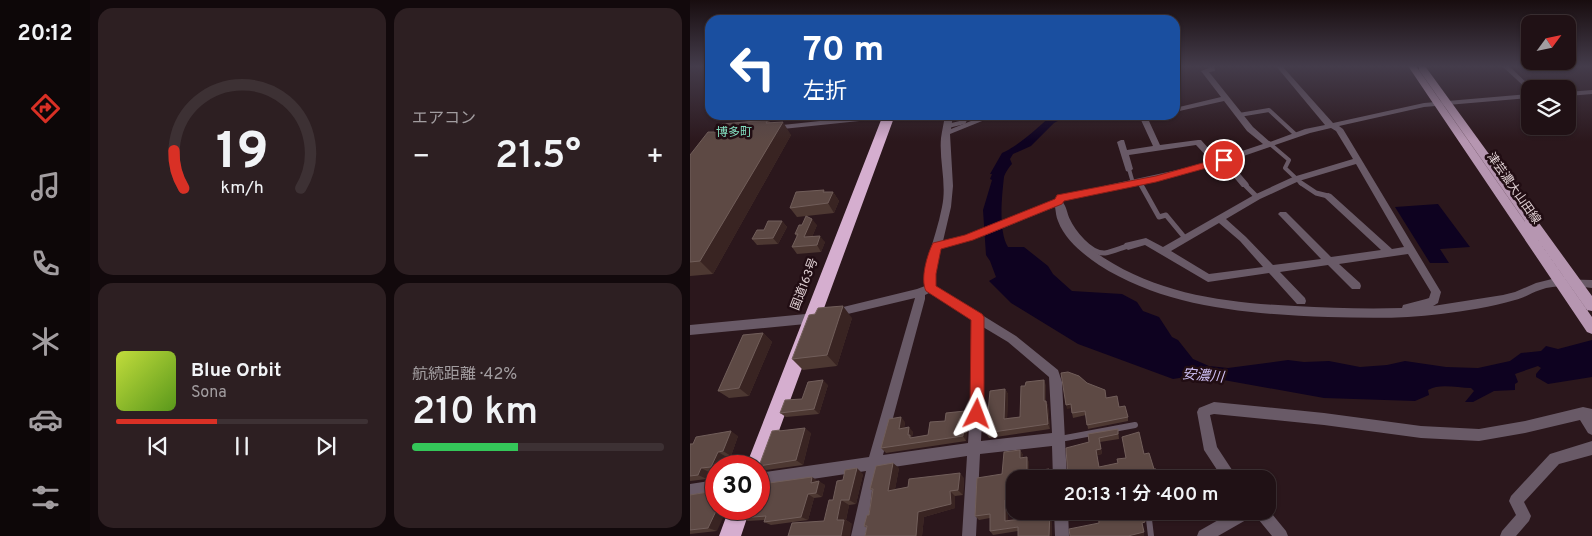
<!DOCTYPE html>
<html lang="ja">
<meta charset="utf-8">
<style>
:root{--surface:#201115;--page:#2d1f22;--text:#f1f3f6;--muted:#a29da0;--line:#3d3134;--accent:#d93025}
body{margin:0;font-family:Overpass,"Noto Sans JP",sans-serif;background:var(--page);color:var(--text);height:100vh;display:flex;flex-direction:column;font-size:19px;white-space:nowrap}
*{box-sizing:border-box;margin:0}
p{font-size:16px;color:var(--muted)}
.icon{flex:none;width:28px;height:28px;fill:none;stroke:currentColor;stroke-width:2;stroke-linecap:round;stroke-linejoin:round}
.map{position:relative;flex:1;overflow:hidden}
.sheet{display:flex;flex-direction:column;gap:8px;padding:8px;background:#12090c;width:600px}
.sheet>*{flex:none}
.guide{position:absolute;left:15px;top:15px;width:475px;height:105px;border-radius:15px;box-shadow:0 1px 4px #0004,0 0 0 1px var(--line);background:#1a4fa0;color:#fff;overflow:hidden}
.needle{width:32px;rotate:57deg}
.controls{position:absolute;left:831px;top:15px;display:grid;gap:10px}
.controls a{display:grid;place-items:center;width:55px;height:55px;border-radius:10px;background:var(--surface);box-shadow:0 1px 4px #0004,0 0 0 1px var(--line);font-size:25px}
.speed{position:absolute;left:15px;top:455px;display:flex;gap:10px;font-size:25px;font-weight:700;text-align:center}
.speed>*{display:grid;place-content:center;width:65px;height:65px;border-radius:50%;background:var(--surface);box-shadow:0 1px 4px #0004,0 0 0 1px var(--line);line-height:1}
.speed .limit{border:8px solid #d22;background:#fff;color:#111}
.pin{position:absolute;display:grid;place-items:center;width:42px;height:42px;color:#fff;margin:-21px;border:2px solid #fff;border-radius:50%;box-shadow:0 1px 5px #0007}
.me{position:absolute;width:55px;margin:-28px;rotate:3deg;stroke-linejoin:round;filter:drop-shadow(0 0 4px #0008)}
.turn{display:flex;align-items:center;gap:18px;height:105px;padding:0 15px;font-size:22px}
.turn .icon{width:65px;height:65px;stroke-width:2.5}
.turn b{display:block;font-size:35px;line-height:42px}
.big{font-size:38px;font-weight:600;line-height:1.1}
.sheet .card{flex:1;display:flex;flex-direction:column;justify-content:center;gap:8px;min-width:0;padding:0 18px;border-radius:15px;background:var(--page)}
.sheet .dial{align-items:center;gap:0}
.dial svg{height:130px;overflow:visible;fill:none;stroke:var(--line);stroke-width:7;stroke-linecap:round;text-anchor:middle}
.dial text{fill:var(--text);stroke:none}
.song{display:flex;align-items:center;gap:15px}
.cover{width:60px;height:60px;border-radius:8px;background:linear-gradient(135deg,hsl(70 70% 55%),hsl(90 70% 35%))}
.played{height:5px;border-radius:2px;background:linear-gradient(90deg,var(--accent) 40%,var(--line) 40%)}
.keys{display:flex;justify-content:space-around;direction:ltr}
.heat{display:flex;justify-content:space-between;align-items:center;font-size:28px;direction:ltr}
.charge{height:8px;border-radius:4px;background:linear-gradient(90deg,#34c759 42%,var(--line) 0)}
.sheet .tiles{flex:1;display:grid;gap:8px;grid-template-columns:repeat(2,1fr)}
.trip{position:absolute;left:316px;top:470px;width:270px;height:50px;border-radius:15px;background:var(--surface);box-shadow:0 1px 4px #0004,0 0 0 1px var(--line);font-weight:600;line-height:50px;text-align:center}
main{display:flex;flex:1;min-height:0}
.tabs{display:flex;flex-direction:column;width:90px;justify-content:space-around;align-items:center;background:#0d0708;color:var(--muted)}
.tabs .icon{width:35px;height:35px}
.tabs .current{color:var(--accent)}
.tabs b{font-size:22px;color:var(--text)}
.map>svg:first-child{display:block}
.water{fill:#0e0220}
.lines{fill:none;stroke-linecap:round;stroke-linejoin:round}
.lane-far2{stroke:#695a67;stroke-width:4}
.lane-far1{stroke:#695a67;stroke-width:5}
.lane{stroke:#695a67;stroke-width:6}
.street{fill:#695a67;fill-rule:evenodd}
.primary{fill:#b696b1;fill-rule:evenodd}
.highway{fill:#d5aecf;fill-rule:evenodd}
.wall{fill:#4d3832}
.shaded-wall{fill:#392422}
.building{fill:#5d4944;stroke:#715e5a}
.route{fill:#d93025;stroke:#8d1f18}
.labels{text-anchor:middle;stroke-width:5;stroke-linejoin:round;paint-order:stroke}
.far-quarter-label{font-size:12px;fill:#82debf;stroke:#210d13}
.street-label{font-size:12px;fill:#e0d1d4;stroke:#210d13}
.water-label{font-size:14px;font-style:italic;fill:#d0c1f6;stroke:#210d13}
</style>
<main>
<nav class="tabs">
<b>20:12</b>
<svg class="icon current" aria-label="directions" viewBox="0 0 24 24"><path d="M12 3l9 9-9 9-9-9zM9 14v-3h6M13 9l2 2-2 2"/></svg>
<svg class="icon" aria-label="music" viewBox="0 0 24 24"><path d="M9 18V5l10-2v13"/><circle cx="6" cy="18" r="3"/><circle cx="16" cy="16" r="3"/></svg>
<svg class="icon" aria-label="phone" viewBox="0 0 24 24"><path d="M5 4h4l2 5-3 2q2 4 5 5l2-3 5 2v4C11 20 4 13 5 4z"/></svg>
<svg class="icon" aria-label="climate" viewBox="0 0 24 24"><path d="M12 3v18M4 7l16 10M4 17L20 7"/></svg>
<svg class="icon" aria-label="car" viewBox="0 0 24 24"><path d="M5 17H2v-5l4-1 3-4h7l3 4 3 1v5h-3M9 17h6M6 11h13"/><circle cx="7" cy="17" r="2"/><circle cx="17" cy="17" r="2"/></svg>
<svg class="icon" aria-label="filters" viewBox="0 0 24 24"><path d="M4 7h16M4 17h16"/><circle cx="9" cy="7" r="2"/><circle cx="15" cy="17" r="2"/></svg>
</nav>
<section class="sheet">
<div class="tiles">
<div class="card dial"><svg viewBox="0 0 100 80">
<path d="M14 69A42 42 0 1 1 86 69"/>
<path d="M14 69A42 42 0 0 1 8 46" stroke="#d93025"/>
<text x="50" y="56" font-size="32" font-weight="700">19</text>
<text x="50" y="72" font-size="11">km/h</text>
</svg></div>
<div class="card"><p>エアコン</p>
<div class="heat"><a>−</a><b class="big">21.5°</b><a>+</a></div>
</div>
<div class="card">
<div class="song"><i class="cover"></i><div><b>Blue Orbit</b><p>Sona</p></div></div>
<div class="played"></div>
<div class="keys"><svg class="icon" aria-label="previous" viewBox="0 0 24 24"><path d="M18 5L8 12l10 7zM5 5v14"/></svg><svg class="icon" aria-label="pause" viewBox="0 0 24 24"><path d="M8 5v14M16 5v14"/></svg><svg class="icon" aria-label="next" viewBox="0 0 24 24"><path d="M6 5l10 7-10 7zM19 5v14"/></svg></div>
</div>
<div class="card"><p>航続距離 · 42%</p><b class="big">210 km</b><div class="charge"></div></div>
</div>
</section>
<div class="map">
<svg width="902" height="536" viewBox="0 0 902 536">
<rect width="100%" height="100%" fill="#2b171c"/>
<!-- water -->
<path class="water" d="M361,115H379L364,123L341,146L323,154L320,159L322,164C319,167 315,173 314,177C312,195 308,231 318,247H334L358,266L363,274L382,291L432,294L447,302L453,311L469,317L482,337L488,340L503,359L519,366L538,368L598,360L614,362L639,361L670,367L697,365L715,361L756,367L788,368L820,361L831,353L851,351L856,346L868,349L902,340V377L858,384L846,377V374L851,368L848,366L825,374L828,382L825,384V390L804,391L783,402H775L784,391L781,388C767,388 750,383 738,390L739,395L725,401L634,398L528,379L496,377L483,379L388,344L321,303L299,281L306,277L300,261L296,255L293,210L302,180L300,179L302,174H300L312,153C324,149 352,125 361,115Z
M748,204L780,247L750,249L759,263H740L705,207Z"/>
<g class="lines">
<!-- lane-far2 -->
<path class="lane-far2" d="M549,115L579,110L605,134
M258,126L274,122L277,115
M579,143L599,160L595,168L612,184
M439,169L443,183
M449,182L450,184"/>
<!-- lane-far1 -->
<path class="lane-far1" d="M450,183L469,217L476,215L495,238
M611,183L626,193L638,196
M555,185L567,197
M369,202C375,207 374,213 377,219C383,232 400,254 415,253C422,252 431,248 438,246"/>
<!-- lane -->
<path class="lane" d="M370,439L445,425
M458,511L461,536"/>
<!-- street -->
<path class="street" d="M518,66H524L525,71L519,72L563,127L580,142L615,129L635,125L586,66H592L643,123L734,103L840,94V98L734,107L649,126L653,129L751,292L748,303L743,306L813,295L825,292L846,283L862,279L902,280V288C885,286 866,284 850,290C841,293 834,298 825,300C801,307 776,311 751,314C714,319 676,318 638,317C560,314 476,308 409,265C393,254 375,240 368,221C366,217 366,212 365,207L296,235L251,248L245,274V286L326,336L368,370L372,382L377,479H363L362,446L290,454L286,536H272L277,456L190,469L175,536H161L176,471L69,487V473L179,457L225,298L145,317L141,316L140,313L141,310L145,309L227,289L235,286C235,258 247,234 252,207C257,184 249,161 251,138C252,130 254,123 255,115H263L261,129L296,115H307L260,134L263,186L261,207L253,241C292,233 328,214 365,200L368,196L487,170L521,161L506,145L439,155L443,169L439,172L436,171L427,142L431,140H434L437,150L463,146L451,120L461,115H472L459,121L470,145L508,140H511L528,159L573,144L557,131L534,101L485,112V108L531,97L511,71L519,68ZM641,128L646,131L663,159L603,177L564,195L473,247L456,238L435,243L433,246L438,250L455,245L518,282L579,273L607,304H615L616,301L615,298L590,272L638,265L662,289H670L671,286L670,283L649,264L718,254L741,292L739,298L736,299L713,305L712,308C676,309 640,308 605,306C539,303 471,295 414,258C400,249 384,237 377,221C375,215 374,208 373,202L374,200L488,176L532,163L552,187H558L559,185L558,183L539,161L620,133ZM666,164L714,247L702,249L641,194L638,193L634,196L635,198L691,250L641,257L596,212H590L588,214L590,216L631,259L583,265L556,237L536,219L570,199L609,181ZM529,223L550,241L573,267L519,274L481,251ZM239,293L283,320L282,380L278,443L193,455L235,299V295ZM293,327L318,342L359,377L362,433L291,441L294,380Z
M812,66H819L843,89H840V91L838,90Z
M902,90V94L878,96V92Z
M186,115H242L238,117L198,118L83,130L79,128L83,126Z
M126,313L130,315L131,318L130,321L126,323L0,335V325Z
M524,402L634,413L731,426L789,429L835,421L893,407L902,409V435L898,433L890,420L835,433L789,441L731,438L634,425L524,414L520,415L527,447L548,479H533L514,450L507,412L509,408Z
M902,441V455L869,464L834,502L841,516L839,521L826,536H810L812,531L826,515L819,501L821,496L860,454Z
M26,480V494L0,498V484Z
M578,509L596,531L598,536H582L564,514L563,516L528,536H507L509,531L544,511H578Z
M364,511H378L379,536H365Z"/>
<!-- primary -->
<path class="primary" d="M718,66H726L902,317V334L897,332Z
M729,66H735L902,296V311L897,310L729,70Z"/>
<!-- highway -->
<path class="highway" d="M193,115H205L76,466L73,473L69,475V466H56Z
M39,509H60L51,536H29Z"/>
</g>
<!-- wall -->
<path class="wall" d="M78,120L81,123L101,135L23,274L0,276V155L26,132Z
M136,192H143L149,201L144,213L107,217L100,208Z
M92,221L97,227L88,244L67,245L62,239L74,230Z
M127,225L122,237L135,242L131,252L107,254L102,247L107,237L105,234Z
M162,318L147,366L113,370L102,359Z
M73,333L82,342L59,396L39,398L28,391Z
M138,385L129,414L96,417L90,413L112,399Z
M356,385V401L358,406L360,429L299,438L296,433L315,389L318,394L317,418L330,417Z
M416,398L429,407L438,417V421L398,429L396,415L383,418L381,408L377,409Z
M275,411L278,415L276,441L196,453L191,448L215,422L214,428L223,432L222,437L223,438L238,435L255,421Z
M428,429L429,439L410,442L412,454L407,455L409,467L428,463L436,458L432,437L454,454L470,479H378L399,442Z
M90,430L92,431L121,433L113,465L76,470L69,466Z
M48,436L41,456H35L26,466V472H19L17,479L0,481V444Z
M330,450L333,455L332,457L339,462V472L359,469L361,476L325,479V503L318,504V521L331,519V511H362V536L328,531L303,535L300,531V518L289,520L285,516L312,474Z
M209,468L205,489L274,478L273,495L265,496V508L234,517L232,536H175L177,528L174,526L179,515L182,490L180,489Z
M173,474L166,504L159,505L156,520L162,524L134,521L143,500L153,480Z
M128,481V482L135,485L132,497L124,498L118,520L81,525L74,522L75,520L58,521L50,518L72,504Z
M18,492L27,531L0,534V495Z"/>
<!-- shaded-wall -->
<path class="shaded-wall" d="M93,122L101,135L23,274L10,261Z
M134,190L140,199L143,192L149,201L144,213L138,203L133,192Z
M122,219L127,225L119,244L114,237Z
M92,221L97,227L88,244L83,238Z
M130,236L135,242L131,252L127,245Z
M153,306L162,318L147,366L137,355Z
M73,333L82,342L59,396L49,388Z
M133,380L138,385L129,414L124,409Z
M354,380L356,385V406L354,401Z
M315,389L318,394L317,424L314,419Z
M356,401L358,406L360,429L358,424Z
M381,404L382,408L377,409L376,405Z
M275,411L278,415L276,441L273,436Z
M211,417L215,422L213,433L209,429Z
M219,427L223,432L222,437L224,439V443L218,435Z
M115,428L121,433L113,465L106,460Z
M41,431L48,436L41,456L33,451Z
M411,449L412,454L407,455L406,450Z
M330,450L333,455L332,462L330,458Z
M28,452L35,456L31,466H26V470L21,467Z
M337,457L339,462V477L337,472Z
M203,463L209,468L204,495L198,491Z
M11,468L19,472L17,479L8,475Z
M167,468L173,474L166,504L159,500Z
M270,473L274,478L273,495L268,490Z
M122,477L128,481L127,486L121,483Z
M129,481L135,485L132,497L126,493Z
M260,491L265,496V508L234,517L232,536H226L228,512Z
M118,494L124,498L118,520L111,517Z
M151,500L159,505L156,520L162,524L160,536H151L147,520Z
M315,500L318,504V525L315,521Z
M27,509H37L27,531L18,528Z
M360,511H362V536H359Z
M454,532V536H438Z"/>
<!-- building -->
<path class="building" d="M78,120L76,123L93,122L10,261L0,262V155L18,132H26L32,124Z
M134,190L133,192H143L138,203L100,208L106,192Z
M116,216L122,219L114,237L130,236L127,245L102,247L108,234H105L109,225H112Z
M78,221H92L83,238L62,239L67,230H74Z
M153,306L137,355L102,359L119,315L125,314L128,308Z
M73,333L49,388L28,391L53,335Z
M378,372L389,376L397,383L415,390L416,398L427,396L429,407L435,406L438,417L397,425L395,411L382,413L381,404L376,405L371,373Z
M133,380L124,409L90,413L95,400L112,399L118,382Z
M354,380V401H356L358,424L296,433L300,391L315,389L314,419L330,417L331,386H335L336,382Z
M275,411L273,436L191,448L199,419L211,417L209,429L219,427L218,435H220V438L238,435L240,422L255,421L256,413Z
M115,428L106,460L69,466L82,431L90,430L89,431Z
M428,429V434L409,438L411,449L406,450L409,467L428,463L427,459L436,458L432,437L449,432L454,454L459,453L464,469H466L470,479H378L376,448L399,442L398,434Z
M41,431L33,451L28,452L21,467L11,468L8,475L0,476V444H3L6,437Z
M330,450V458L337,457V472L359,469V475L362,477V479H325V498L315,500V521L331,519V511H360L359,536H328V527L300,531V514L285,516L287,478L312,474L314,452Z
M203,463L198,491L218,487L219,479L270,473L268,490L260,491L261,504L228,512L226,536H175L177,526H174L177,515H179L183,489H180L186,466Z
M167,468L159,500H151L147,520H154L151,536H98L102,523L134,521L139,500H143L147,481L153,480L155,470Z
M122,477L121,483L129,481L126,493L118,494L111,517L74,522L76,516L50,518L54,509H69V505L72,504L79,483Z
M26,488L27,509L18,528L0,530V495L18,492L19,489Z
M408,511H445L446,514L454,512L455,522L452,523L454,532L438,536H380L379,529L409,523Z"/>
<!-- sky -->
<linearGradient id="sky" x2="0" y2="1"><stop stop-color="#180d0f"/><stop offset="0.47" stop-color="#443c4b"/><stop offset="1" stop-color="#443c4b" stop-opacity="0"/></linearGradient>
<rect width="902" height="141" fill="url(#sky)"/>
<!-- route -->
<path class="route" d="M534,157L539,160L538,162L466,182L374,201L372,204L283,240L251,249L246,274V286L292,314L294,317V414L292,419L287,421L282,419L280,414L281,320L236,291C230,279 237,255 243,243L275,235L365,199L367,195L466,176Z"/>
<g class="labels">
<!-- far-quarter labels -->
<g class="far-quarter-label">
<text x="44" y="136">博多町</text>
</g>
<!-- street labels -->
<g class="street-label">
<text transform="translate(824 188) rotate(55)" y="4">津芸濃大山田線</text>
<text transform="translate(114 284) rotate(-69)" y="4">国道163号</text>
</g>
<!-- water labels -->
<g class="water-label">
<text transform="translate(513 375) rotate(5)" y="5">安濃川</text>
</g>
</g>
</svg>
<div class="controls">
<a><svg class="needle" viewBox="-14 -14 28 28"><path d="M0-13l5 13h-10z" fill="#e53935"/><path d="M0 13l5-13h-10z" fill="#a29da0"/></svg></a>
<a><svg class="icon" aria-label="layers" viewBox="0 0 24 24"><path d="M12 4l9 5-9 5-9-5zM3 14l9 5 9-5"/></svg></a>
</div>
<div class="speed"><div class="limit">30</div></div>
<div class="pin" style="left:534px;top:160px;background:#d93025"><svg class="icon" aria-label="arrive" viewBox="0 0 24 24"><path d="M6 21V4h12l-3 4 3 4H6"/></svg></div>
<svg class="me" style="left:287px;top:414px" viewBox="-20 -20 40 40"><path d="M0-17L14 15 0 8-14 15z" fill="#d93025" stroke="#fff" stroke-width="4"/></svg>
<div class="trip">20:13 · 1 分 · 400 m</div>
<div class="guide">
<div class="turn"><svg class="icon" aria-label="left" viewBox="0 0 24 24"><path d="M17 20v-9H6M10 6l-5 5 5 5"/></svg><div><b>70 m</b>左折</div></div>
</div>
</div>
</main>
